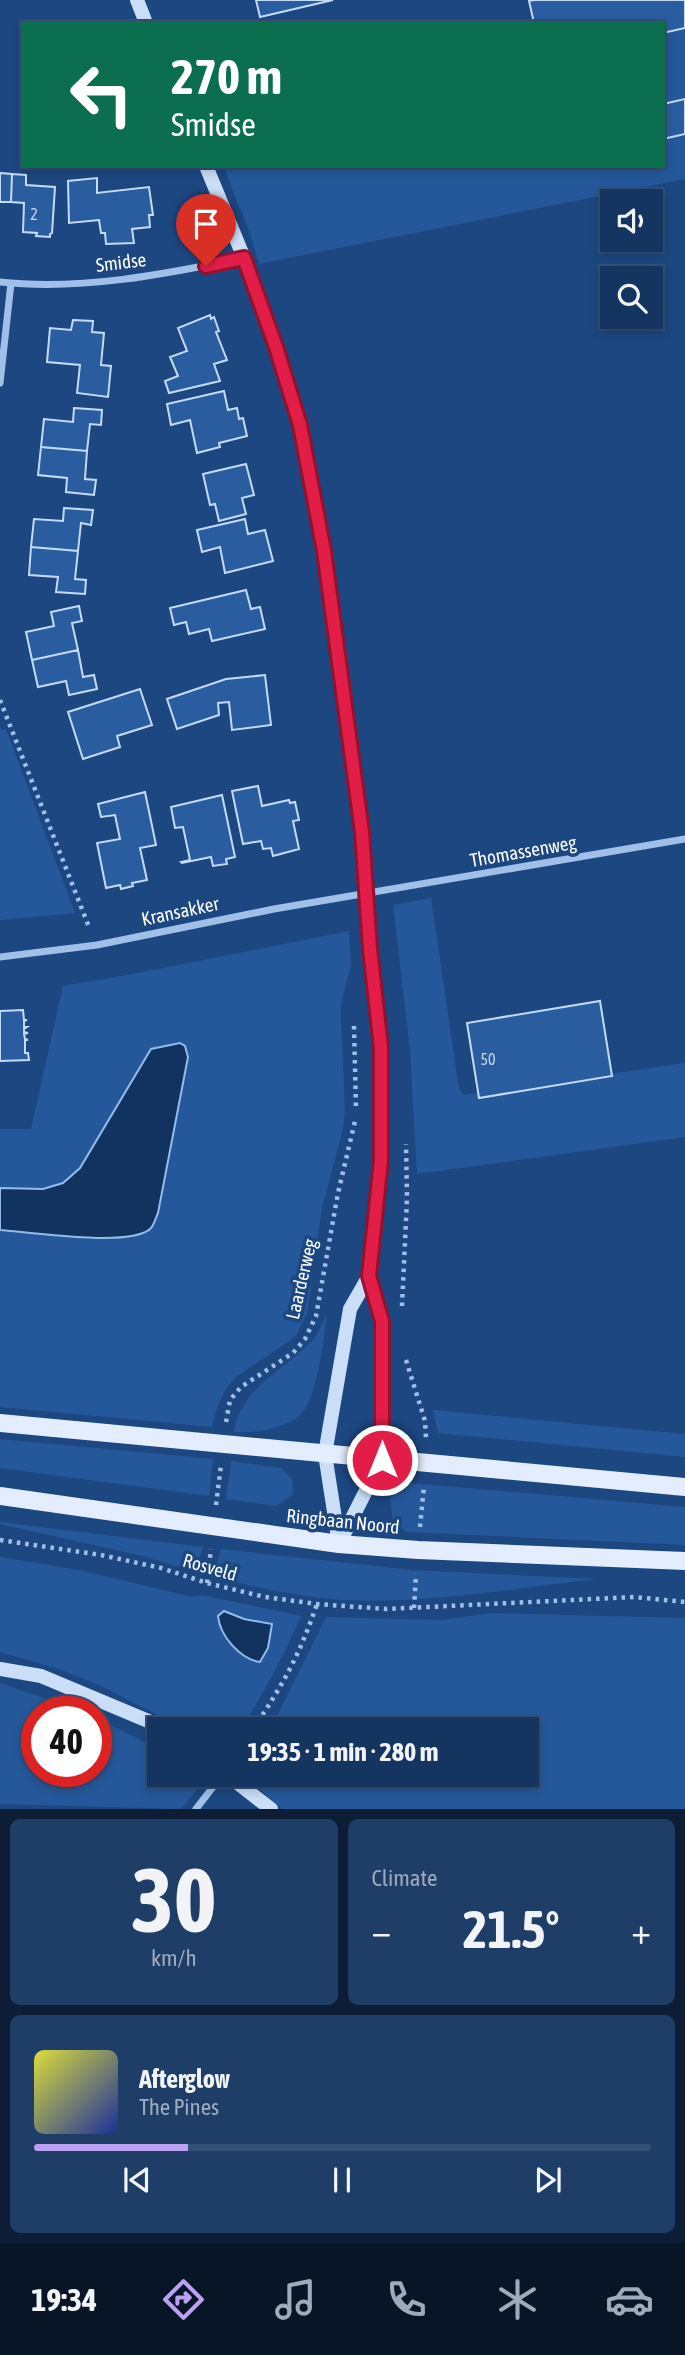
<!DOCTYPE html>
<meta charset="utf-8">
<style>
:root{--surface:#153561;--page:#1e3d67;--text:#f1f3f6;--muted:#9dabbd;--line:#345076;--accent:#bca0f2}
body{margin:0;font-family:"Asap Condensed",sans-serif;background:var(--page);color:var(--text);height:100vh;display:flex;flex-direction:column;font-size:26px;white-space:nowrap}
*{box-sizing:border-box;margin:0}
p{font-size:23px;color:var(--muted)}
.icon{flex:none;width:38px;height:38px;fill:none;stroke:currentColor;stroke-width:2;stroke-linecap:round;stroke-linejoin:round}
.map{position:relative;height:1809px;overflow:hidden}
.panel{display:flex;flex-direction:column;gap:10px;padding:10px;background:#0c1d35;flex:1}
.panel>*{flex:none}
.top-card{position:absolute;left:21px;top:21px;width:644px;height:147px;border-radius:0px;box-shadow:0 4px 10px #0003,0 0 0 2px var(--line);background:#0b6e4f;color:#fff;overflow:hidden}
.controls{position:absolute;left:600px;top:189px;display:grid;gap:14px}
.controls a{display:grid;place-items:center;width:63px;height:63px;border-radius:0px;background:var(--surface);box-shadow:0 4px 10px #0003,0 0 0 2px var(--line);font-size:35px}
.speed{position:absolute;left:21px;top:1696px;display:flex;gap:14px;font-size:35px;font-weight:700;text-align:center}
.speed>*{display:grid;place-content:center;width:91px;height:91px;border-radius:50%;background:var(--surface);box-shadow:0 4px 10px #0003,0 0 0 2px var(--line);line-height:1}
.speed .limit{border:10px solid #d22;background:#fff;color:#111}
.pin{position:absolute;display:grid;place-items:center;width:60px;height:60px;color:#fff;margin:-72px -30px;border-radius:50% 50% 50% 0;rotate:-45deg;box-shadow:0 0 7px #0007}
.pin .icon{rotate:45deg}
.me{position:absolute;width:77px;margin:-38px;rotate:0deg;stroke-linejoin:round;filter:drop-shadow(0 0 5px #0008)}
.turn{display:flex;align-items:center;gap:24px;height:147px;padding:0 35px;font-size:32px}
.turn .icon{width:91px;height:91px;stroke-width:2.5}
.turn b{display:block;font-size:49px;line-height:60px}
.big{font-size:52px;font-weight:700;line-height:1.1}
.panel .widget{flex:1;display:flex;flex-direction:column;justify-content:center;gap:10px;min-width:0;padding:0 24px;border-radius:10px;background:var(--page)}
.panel .dial{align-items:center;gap:0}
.dial b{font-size:91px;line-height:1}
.song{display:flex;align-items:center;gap:21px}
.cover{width:84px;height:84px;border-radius:10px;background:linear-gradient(135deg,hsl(60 70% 55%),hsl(230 70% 35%))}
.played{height:7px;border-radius:4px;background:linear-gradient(90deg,var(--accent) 25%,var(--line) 25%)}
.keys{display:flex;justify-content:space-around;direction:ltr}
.heat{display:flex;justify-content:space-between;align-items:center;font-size:38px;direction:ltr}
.panel .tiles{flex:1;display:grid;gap:10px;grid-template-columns:1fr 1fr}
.widget:last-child{grid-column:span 2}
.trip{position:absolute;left:147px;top:1717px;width:392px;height:70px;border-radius:0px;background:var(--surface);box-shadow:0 4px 10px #0003,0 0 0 2px var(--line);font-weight:700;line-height:70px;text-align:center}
.tabs{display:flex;height:112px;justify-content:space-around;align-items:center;background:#081527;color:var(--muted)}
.tabs .icon{width:49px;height:49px}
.tabs .selected{color:var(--accent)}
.tabs b{font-size:32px;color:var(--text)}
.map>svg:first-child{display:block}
.green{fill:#25589a}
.water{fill:#12325f;stroke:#93bbec;stroke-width:2}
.building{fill:#2a5d9f;stroke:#c4dbf7;stroke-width:2}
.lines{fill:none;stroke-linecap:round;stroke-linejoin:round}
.path{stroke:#a0c0ea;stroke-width:4.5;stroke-dasharray:3.5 5;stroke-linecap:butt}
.street{stroke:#a0c0ea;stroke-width:7}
.secondary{stroke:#cbdef7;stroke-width:14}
.primary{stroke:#e3edfe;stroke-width:18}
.route-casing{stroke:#92132f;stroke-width:18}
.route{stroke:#e11d48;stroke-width:12}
.labels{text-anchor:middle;stroke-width:7;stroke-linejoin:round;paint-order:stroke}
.number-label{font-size:16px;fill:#cad6e7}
.street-label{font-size:19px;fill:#fff;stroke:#1c4781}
</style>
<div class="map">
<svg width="685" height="1809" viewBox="0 0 685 1809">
<rect width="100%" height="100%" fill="#1c4781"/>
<!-- green -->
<path class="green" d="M685,22V179L259,264L250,233L223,166H663V27Z
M0,725L2,730L6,729L75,913L0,920Z
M431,898L459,1089L464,1095L685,1063V1137L417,1174L410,1050L393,905Z
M349,931L351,965L341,1004V1017L345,1111L343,1129L322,1208L307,1314L296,1336L235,1378L225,1390L215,1413L212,1427L0,1407V1230L107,1239L136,1236L151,1228L80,1168L63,1183L43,1189L0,1188V1129H31L63,986L138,973Z
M327,1314C324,1336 317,1400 301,1414C283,1430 257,1433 234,1432C238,1391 283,1370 310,1343C318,1335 322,1323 327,1314Z
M433,1410L685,1434V1457L438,1433Z
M0,1439L213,1459L209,1496L0,1468Z
M231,1461L281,1468L292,1479L293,1494L276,1506L226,1499Z
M411,1483L685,1507V1545L407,1532L393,1522L390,1498L397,1490Z
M0,1522L203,1547L196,1572L147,1557L0,1524Z
M221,1549L412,1570L597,1579C514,1588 429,1604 346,1600C301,1598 257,1587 213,1577Z
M0,1557L84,1571L192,1597L202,1595L301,1616C283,1656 265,1693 240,1729H185L99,1685L56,1668L0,1652Z
M492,1613L685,1618V1809H282L243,1775L527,1774V1729H268L278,1714L326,1617L441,1620Z
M0,1683L82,1711L37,1712V1771H96V1718L159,1749V1774L194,1775L203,1782L181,1809L0,1804Z"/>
<!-- water -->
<path class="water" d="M180,1043L185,1046L188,1057L158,1213C156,1217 154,1225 151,1228C133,1248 28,1232 0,1230V1188L43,1189L63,1183L80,1168L151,1049Z
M224,1611L244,1619L272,1624L268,1648L260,1662C240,1659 220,1636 218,1616Z"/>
<!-- building -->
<path class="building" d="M256,0H333L260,17Z
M534,0H685V28L663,33V23H534L529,1Z
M685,99V134L663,139V104Z
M0,173L12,174L11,202H0Z
M12,174L26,175V185L55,187L52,233L50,234V237L36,236L37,233L23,232L24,203L11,202Z
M97,178V193L149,187L153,215H149L150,227L132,229L134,243L106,244L105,233H101L99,220L69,223L68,181Z
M210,315L211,319L214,317L219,331L216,332L227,360L214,364L220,381L169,393L165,381L178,376L170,357L187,351L178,328Z
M73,320L93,321L92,332L104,333L101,365L111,366L108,397L77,393L80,365L47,362L50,328L71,330Z
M224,391L228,410L237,408L239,419L243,418L247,436L219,443L220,447L197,453L190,420L171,425L167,404Z
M74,408L102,410L101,425L90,424L87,451L41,447L44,419L73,422Z
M41,447L87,451L85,479L96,480L94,495L66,492L67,478L38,475Z
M246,464L254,495L242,498L246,514L219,521L215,504L210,505L203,474Z
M64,508L93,510L91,525L81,523L78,551L31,547L34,519L63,521Z
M245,519L248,534L265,530L273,561L225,573L220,547L202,552L197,530Z
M31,547L78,551L75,579L86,580L85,594L56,592L58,577L29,575Z
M246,590L251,609L260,607L265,629L212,641L209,629L189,634L186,622L174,625L170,608Z
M79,606L82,621L72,623L78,650L32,660L26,632L54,626L51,612Z
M78,650L83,677L94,675L97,689L69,695L66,681L38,687L32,660Z
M265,675L271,725L232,730L229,702L218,703L219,715L177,729L167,699L226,679Z
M140,689L152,725L117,736L120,747L83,759L68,712Z
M258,786L262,806L289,800L290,803L295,802L299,820L293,821L299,849L273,856L271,848L263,849L261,841L243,844L232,791Z
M145,792L156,845L140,848L147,880L132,883L133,886L121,889L120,885L106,888L97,843L120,839L115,815L101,817L98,804Z
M222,795L235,857L226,859L227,864L213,866L211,857L182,863L181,862L190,860L183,827L175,828L171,807Z
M600,1001L612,1076L479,1098L467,1023Z
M23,1010L24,1020H27L24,1021V1027H27L24,1029V1032L28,1033L24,1034L25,1039L28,1040H25V1053H28L29,1060L0,1061V1011Z
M63,1771H90L89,1781L62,1778Z"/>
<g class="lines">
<!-- path -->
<path class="path" d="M0,700L89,927
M354,1026L356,1109
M402,1306L407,1199L406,1144
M406,1360L425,1421L426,1439
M226,1422L230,1400L241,1387L293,1353L305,1339L316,1316L338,1193L356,1117
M216,1505L221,1465
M420,1527L424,1486
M0,1540L101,1555L161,1568L207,1583L265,1597L317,1604L386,1609L634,1597L685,1602
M207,1583L211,1549
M414,1608L416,1574
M253,1729C283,1685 300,1654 317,1604"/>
<!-- street -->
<path class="street" d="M0,282C80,291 166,274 244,258
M0,383L11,283
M0,957L97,945L274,909L685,839
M196,1809L223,1774"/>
<!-- secondary -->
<path class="secondary" d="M137,0L146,23
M206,166L244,258L277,347L300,425L324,551L362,832L370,949L381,1048V1160L369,1276L382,1321V1459L339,1544
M339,1544L325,1454L350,1309L369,1276
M0,1669L41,1676L153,1723L161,1729
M226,1774L271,1809"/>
<!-- primary -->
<path class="primary" d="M0,1423L685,1487
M0,1496L339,1544L418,1550L685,1561"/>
</g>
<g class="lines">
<defs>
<path id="route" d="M206,266L244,258L276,347L300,425L324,551L362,832L370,949L381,1048V1160L369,1276L382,1321V1460"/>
</defs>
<!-- route casing -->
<use href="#route" class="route-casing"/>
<!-- route -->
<use href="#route" class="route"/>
</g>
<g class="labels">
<!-- number labels -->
<g class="number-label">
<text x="34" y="220">2</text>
<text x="488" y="1065">50</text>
</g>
<!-- street labels -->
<g class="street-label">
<text transform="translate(121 262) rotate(-7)" y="7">Smidse</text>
<text transform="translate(523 851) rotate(-10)" y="7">Thomassenweg</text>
<text transform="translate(180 911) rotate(-12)" y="7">Kransakker</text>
<text transform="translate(301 1279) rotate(-77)" y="7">Laarderweg</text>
<text transform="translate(343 1521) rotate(6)" y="7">Ringbaan Noord</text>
<text transform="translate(210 1567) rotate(16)" y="7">Rosveld</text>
</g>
</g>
</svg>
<div class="controls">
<a><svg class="icon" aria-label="sound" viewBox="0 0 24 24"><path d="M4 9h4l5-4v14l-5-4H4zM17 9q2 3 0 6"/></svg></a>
<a><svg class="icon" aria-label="search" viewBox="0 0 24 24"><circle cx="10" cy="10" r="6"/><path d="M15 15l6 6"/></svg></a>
</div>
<div class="speed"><div class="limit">40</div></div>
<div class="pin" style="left:206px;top:266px;background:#d93025"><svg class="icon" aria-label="arrive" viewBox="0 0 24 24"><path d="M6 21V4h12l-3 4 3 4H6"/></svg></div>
<svg class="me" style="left:382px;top:1460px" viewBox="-20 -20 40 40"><circle r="17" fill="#e11d48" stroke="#fff" stroke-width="3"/><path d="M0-11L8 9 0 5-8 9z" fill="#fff"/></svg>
<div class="trip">19:35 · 1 min · 280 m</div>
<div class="top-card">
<div class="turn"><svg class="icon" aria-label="left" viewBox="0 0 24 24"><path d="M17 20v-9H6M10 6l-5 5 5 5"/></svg><div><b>270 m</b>Smidse</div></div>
</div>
</div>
<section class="panel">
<div class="tiles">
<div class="widget dial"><b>30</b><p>km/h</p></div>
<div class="widget"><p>Climate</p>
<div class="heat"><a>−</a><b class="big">21.5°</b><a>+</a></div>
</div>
<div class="widget">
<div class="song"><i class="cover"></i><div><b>Afterglow</b><p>The Pines</p></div></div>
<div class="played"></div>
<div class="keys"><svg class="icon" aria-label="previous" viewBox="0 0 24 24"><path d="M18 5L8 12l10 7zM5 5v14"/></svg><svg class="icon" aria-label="pause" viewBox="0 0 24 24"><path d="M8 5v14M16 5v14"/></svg><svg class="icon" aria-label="next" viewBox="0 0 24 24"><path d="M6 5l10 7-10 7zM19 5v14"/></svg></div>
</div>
</div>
</section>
<nav class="tabs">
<b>19:34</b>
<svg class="icon selected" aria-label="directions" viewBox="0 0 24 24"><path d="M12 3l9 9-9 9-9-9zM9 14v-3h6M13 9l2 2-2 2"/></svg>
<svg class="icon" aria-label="music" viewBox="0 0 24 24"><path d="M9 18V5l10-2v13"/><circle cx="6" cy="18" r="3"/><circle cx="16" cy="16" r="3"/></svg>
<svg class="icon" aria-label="phone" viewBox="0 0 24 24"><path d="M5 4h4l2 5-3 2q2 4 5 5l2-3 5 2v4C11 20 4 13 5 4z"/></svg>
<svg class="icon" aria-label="climate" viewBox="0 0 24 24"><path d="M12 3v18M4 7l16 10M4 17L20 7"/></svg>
<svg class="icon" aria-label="car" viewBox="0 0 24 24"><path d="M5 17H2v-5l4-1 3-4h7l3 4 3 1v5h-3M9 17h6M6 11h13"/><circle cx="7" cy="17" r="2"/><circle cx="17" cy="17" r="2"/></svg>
</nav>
